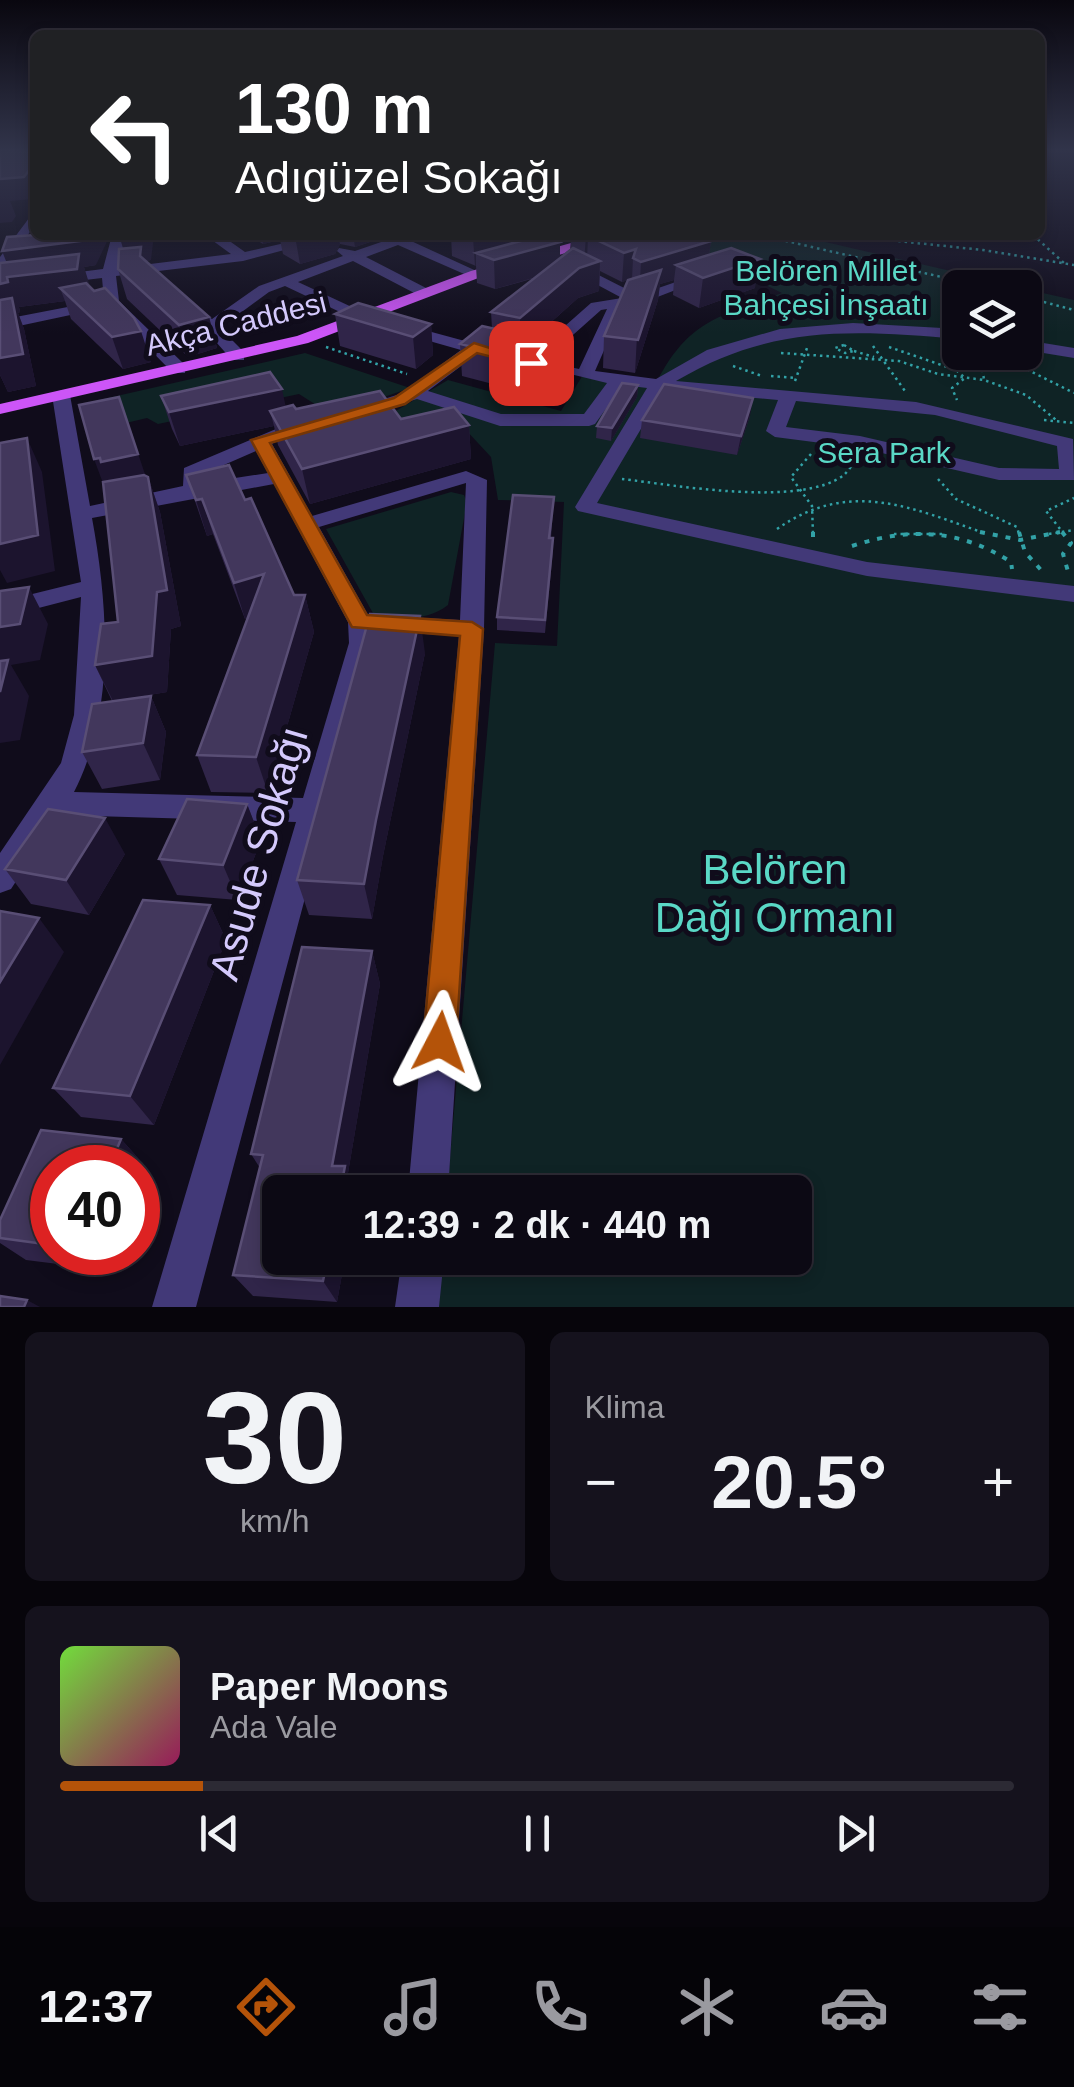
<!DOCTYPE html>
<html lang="tr">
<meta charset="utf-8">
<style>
:root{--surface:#0c0914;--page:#15121d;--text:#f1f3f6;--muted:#9a9aa0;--line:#2c2a34;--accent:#b45309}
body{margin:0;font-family:Arial,sans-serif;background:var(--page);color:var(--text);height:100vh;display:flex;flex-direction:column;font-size:38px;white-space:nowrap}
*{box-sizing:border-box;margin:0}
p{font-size:32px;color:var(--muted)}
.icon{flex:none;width:55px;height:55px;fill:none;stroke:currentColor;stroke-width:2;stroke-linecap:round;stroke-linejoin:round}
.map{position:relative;height:1307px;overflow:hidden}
.panel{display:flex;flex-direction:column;gap:25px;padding:25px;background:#07050b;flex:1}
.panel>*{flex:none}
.top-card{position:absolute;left:30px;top:30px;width:1015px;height:210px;border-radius:15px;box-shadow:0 5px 15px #0003,0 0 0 2px var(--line);background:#202124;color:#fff;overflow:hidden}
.fabs{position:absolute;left:942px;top:270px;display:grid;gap:20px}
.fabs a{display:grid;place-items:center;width:100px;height:100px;border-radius:15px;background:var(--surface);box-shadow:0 5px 15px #0003,0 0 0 2px var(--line);font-size:50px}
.speed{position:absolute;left:30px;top:1145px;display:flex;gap:20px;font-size:50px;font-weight:700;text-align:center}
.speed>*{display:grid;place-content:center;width:130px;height:130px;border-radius:50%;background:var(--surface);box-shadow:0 5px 15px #0003,0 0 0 2px var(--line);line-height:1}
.speed .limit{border:15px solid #d22;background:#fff;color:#111}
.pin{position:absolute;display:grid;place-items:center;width:85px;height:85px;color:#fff;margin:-42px;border-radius:20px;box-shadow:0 5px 15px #0006}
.me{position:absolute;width:110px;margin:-55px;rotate:4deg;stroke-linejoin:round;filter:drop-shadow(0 0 8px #0008)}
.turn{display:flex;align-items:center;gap:35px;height:210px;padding:0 40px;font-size:45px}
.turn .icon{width:130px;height:130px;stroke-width:2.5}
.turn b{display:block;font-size:70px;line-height:85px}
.big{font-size:75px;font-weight:800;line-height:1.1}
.panel .tile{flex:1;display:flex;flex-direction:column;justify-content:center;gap:15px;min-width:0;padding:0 35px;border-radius:15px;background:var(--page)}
.panel .dial{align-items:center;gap:0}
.dial b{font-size:130px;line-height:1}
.song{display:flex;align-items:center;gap:30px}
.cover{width:120px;height:120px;border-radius:15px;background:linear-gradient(135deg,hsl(100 70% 55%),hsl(330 70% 35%))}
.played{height:10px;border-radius:5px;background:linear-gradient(90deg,var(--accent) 15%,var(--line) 15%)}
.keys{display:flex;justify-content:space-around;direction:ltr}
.heat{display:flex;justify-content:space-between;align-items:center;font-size:55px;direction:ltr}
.panel .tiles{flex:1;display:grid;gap:25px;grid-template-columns:1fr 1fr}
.tile:last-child{grid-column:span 2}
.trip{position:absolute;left:262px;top:1175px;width:550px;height:100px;border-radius:15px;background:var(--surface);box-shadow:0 5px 15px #0003,0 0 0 2px var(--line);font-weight:800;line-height:100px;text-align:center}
.tab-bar{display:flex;height:160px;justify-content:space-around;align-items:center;background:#050408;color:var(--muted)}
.tab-bar .icon{width:70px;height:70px}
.tab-bar .active{color:var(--accent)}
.tab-bar b{font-size:45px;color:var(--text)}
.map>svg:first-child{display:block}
.green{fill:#0f2325}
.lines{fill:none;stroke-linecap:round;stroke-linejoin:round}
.path-far1{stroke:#32a2a7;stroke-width:2.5;stroke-dasharray:2.5 4;stroke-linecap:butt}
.path{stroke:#32a2a7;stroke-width:4;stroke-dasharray:5 8;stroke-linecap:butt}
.minor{fill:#423978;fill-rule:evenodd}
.major{fill:#cc55f7;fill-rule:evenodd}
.wall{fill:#302549;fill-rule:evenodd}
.shaded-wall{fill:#1c142e}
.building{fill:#42375c;stroke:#594e75;stroke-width:2.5}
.route{fill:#b45309;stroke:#753606;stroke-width:2.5}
.labels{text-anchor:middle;stroke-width:10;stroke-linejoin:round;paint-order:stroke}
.far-park-label{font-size:30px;fill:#5ad8c6;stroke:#100c1b}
.far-street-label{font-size:30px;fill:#d4c9fc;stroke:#100c1b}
.near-street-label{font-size:42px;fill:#d4c9fc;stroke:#100c1b}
.near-park-label{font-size:42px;fill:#5ad8c6;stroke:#100c1b}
</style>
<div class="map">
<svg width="1074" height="1307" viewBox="0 0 1074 1307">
<rect width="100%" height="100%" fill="#100c1b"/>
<!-- green -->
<path class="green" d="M663,235H795L1020,287L960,288V352H1025V289L1074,300V1307H432L439,1258H795V1192H447L495,643L557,646L564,502L498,500L491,457L465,429L418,442L394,412L448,380L561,411L584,373L656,383C689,319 719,317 782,293Z
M305,353L410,388L332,415L299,394L158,424L147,418L92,431L86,403Z
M451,492L464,495L467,502L448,605C426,622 400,619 374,615L326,529Z"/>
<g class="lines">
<!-- path-far1 -->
<path class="path-far1" d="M760,235L989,288
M840,235L983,250L1074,265
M1033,235L1064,263
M1025,297L1074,310
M844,345L854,351L845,353L835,348Z
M873,346L905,391
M326,347L407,374
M889,347L956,370L965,378L952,388L957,400
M854,351L874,357
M965,352L982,365L984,380
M992,352L1074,393
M781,353L899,361L938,374L984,380L1026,395L1056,420
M733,366L762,376
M771,376L796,378
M795,381L807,348
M1044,420L1074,423
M811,454L791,477L812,506L813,534
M622,479C675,485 800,508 844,475C849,470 854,462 859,457
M938,479L956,499L1017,527L1019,534
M777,529C850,478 912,508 987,534
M894,534H946
M1049,534L1074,530
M1064,534L1046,511L1074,498"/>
<!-- path -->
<path class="path" d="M813,532V539
M980,532L1020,540L1060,532
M1019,532L1025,552L1041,570
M1062,532L1071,543L1063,554L1069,575
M852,546C909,527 960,529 1011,562L1012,569"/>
<!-- minor -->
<path class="minor" d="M35,210V224L5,270L0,271V257Z
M112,235H126L118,268L231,254L205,235H221L245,252L311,237L318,241L243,261L116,276L119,301L185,365V373H173L108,307L0,330V320L104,300L102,278L0,290V282L103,269Z
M380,235H398L483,274L471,277L398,245L366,257L430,290V296H420L353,261L298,282L369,315L498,350L500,353L492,358L477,354L428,391L501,414H584L607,383L562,372L570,367L579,369L607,309L601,310L537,367L523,363L591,303L622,298L566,268L564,265L571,261L638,295L702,273L709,277L642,303L623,307L595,371L656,379L707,350L780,329L853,323L960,329V339C853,330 772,324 676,381L916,402L1073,439L1074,480H999L860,448L775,437L766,431L778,400L664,390L597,503L867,562L1074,586V602L867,576L578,511L575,507L647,388L623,385L595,424L589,426H500L417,399L358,418L352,417V409L403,393L461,350L359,321L285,286L269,292L220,328L244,352V360H232L192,315L200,310L212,319L259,286L343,256L337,251L339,248L355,251L387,240ZM796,401L935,415L1057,446L1059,469L999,468L860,436L786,427Z
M1025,340L1074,348V358L1025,350Z
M61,390L70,395L90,506L183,486L184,468L276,429L285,435L272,444L312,516L466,471L487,480L484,629L448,1192H408L459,636L390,632L378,624L390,616L460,620L466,483L319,527L372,622L373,643L196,1307H152L296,822L59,815L11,889L0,893V853L61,763L74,715L81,597L0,618V602L81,582L52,395ZM256,451L268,473L203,483L201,475ZM274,484L348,622L349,643L303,798L74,792C116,710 108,605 92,518Z
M402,1258H444L439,1307H395Z"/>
<!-- major -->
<path class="major" d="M596,236L601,237V243L481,277L308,343L0,414V404L297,336L471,271Z"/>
</g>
<!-- wall -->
<path class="wall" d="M248,235H375L376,240L355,247L340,244L335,254L300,264L283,254L280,240L263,244Z
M451,235H696L711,241L709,255L755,288L699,308L673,295L674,280L660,284L658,300L635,373L603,368L604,336L628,280L622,282L600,271L599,291L578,298L528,343L567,352V385L550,399L462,376L460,344L492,328L491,312L535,278L495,289L477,283L476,266L452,256ZM571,239L570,249L560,257V242Z
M123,249L151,260L145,261L209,317L217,348L188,357L127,299L118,269Z
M6,262L96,265L84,267L89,286L151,362L123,369L71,319L65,301L19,307L20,312L18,313L24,329L36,386L8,392L0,375V263Z
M335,314L431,324L433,355L416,369L340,346Z
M638,385L637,397L611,441L596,438L597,426Z
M161,396L469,425L471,459L310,504L278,445L274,426L180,446L172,429Z
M750,416L737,455L640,438L642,420Z
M186,475L245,500L294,595H305L314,632L268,793L211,792L197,755L248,618L245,619L213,534L207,536Z
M148,477L160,512L181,626L171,629L167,692L131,698L151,696L166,732L160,780L102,789L82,752L112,701L95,665L118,622Z
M554,497L551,538H553V551L545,633L497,630V617Z
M425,653L383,856L372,919L309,915L297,880Z
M247,804L261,840L238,900L177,895L159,859Z
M125,854L89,915L31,904L5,869Z
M210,905L226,940L154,1125L81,1117L53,1088Z
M372,951L380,984L348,1173L356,1192H280L345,1258L337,1302L253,1296L233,1275L260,1168L251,1154Z
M41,1130L121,1139L145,1166L138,1187V1168H52V1252H113L106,1270L26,1260L0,1243V1220Z"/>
<!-- shaded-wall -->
<path class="shaded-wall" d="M35,162V196L33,199L10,201L16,216L12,222L0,223V179Z
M90,235H110L96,265L84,267L89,283L87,299L60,288L65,301L19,307L20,312L18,313L24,329L36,386L8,392L0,375V284L7,277L12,276L2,251Z
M119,235H154L151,260L145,261L125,255Z
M262,235H279L280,240L263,244Z
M294,235H338L340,244L335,254L300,264L295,236Z
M353,235H375L376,240L355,247Z
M483,235H571V239L560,242V270L495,289L494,260L476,253V266H475L473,238Z
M586,235H591L588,236L587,262L584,263Z
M711,241L707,270L676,265L674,280L660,284L658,300L635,373L641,262Z
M636,249L633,258L632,279L622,282L624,253Z
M760,259L755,288L699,308L703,278Z
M600,261L599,291L578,298L520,350V318L579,268Z
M209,317L217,348L188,357L179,325Z
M431,324L433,355L416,369L413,337Z
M141,331L151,362L123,369L112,337Z
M567,352V385L550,399V366Z
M638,385L637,397L611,441L612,428Z
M282,389L289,422L270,411L274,426L180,446L169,412Z
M119,397L150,489L148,477L160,512L181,626L171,629L167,692L113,701L95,665L152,656L107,494L94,459Z
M753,398L750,416L737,455L741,436Z
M469,425L471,459L310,504L302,469Z
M27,438L42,472L55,571L7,583L0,570V544Z
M202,499L213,534L207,536L196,500Z
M264,574L274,611L245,619L234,583Z
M29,587L48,624L40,660L11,665L29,696L20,740L0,743V627Z
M305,595L314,632L268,793L256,757Z
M420,616L425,653L383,856L372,919L364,884L376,820Z
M151,696L166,732L160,780L143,743Z
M247,804L261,840L238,900L223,865Z
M105,818L125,854L89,915L66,880Z
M210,905L226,940L154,1125L130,1096Z
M39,918L64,952L0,1065V982Z
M372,951L380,984L348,1173L356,1192H340L332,1166Z
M121,1139L145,1166L138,1187V1168H109Z
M83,1252H113L106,1270Z
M328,1258H345L337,1302L323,1281Z
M27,1300L40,1307H24Z"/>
<!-- building -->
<path class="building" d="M0,150L27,152L28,150H35V162L24,177L0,179Z
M35,235H90L87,240L2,251L7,237Z
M122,235H144L122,238Z
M543,235H547L560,242L494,260L476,253Z
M589,235H696L711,241L641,262L633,258L636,249L624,253L588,236Z
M141,247L140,256L209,317L179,325L118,269L119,249Z
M573,248L600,261L579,268L520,318L491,312Z
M731,248L760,259L703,278L676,265Z
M79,254L77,269L7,277L8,282L0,284V263Z
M661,270L638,340L604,336L628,280Z
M86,283L94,291L105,288L134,318L141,331L112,337L60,288Z
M12,298L23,354L0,358V300Z
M358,303L431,324L413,337L335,314Z
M482,326L505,331L499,335L567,352L550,366L460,344Z
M270,372L282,389L169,412L161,396Z
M622,383L638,385L612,428L597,426Z
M664,384L753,398L741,436L642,420Z
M380,391L401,419L454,407L469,425L302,469L270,411L293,405L296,409Z
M119,397L138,454L101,462L100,458L94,459L79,405Z
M27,438L38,535L0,544V443Z
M229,465L245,500L251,498L294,595H305L256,757L197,755L264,574L234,583L202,499L196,500L186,475Z
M144,475L148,477L167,590L157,592L152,656L95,665L101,624L118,622L103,482Z
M513,495L554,497L549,538H553L545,620L497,617Z
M29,587L20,624L0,627V591Z
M370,614L420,616L376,820L364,884L297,880Z
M8,660L0,692V661Z
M151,696L143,743L82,752L92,704Z
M187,799L247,804L223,865L159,859Z
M48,809L105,818L66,880L5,869Z
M143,900L210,905L130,1096L53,1088Z
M0,911L39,918L0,982Z
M302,947L372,951L332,1166H345L340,1192H280V1258H328L323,1281L233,1275L263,1155L251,1154Z
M41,1130L121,1139L109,1168H52V1245L0,1238V1220Z
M0,1296L27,1300L24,1307H0Z"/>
<!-- sky -->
<linearGradient id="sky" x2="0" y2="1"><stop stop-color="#09070f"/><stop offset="0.45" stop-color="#31344a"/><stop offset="1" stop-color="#31344a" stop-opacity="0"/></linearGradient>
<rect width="1074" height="333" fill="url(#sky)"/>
<!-- route -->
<path class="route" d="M474,343L538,363L531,367L477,353L405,404L270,443L367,615L472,622L483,629L456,1042L451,1054L440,1059L428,1054L423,1042L460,636L352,627L251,440L394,398Z"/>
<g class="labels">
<!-- far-park labels -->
<g class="far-park-label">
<text x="826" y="281">Belören Millet<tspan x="826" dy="34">Bahçesi İnşaatı</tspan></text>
<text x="884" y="463">Sera Park</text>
</g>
<!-- far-street labels -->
<g class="far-street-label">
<text transform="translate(236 324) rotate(-14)" y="10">Akça Caddesi</text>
</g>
<!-- near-street labels -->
<g class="near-street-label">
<text transform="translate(258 853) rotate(-74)" y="15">Asude Sokağı</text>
</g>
<!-- near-park labels -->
<g class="near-park-label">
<text x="775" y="884">Belören<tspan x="775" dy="48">Dağı Ormanı</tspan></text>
</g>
</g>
</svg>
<div class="fabs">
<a><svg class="icon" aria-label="layers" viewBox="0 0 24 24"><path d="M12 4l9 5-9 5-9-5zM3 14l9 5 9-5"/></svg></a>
</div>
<div class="speed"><div class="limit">40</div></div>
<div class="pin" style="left:531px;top:363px;background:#d93025"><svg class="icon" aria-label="arrive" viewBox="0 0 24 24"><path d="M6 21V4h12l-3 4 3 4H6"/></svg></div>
<svg class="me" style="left:440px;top:1042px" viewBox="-20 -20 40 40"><path d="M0-17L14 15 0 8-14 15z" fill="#b45309" stroke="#fff" stroke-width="4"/></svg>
<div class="trip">12:39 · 2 dk · 440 m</div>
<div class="top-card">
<div class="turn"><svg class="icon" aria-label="left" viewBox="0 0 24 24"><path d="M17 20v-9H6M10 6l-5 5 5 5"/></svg><div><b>130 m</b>Adıgüzel Sokağı</div></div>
</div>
</div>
<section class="panel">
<div class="tiles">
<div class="tile dial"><b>30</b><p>km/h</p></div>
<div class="tile"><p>Klima</p>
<div class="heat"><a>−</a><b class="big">20.5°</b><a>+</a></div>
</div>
<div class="tile">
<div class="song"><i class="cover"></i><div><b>Paper Moons</b><p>Ada Vale</p></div></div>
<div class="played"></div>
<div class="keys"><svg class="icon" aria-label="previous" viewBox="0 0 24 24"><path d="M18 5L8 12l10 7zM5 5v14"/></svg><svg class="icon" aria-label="pause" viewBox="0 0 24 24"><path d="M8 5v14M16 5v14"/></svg><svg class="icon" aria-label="next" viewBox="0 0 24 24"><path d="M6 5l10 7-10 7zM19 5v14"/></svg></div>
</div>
</div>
</section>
<nav class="tab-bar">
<b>12:37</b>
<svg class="icon active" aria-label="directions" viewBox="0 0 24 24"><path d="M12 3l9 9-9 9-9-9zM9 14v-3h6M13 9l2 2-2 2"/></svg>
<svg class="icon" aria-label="music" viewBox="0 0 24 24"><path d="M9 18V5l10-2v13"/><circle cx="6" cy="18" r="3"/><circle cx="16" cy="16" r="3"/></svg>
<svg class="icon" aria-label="phone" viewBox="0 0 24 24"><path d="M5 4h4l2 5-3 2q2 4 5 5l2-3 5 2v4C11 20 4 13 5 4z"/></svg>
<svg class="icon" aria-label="climate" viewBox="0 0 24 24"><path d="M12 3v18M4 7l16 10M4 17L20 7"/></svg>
<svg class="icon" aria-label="car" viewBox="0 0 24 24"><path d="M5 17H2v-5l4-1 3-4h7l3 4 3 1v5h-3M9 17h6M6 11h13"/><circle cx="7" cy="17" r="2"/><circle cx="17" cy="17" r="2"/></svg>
<svg class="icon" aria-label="filters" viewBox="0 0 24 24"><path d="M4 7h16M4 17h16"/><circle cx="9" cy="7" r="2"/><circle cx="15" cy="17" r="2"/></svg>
</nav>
